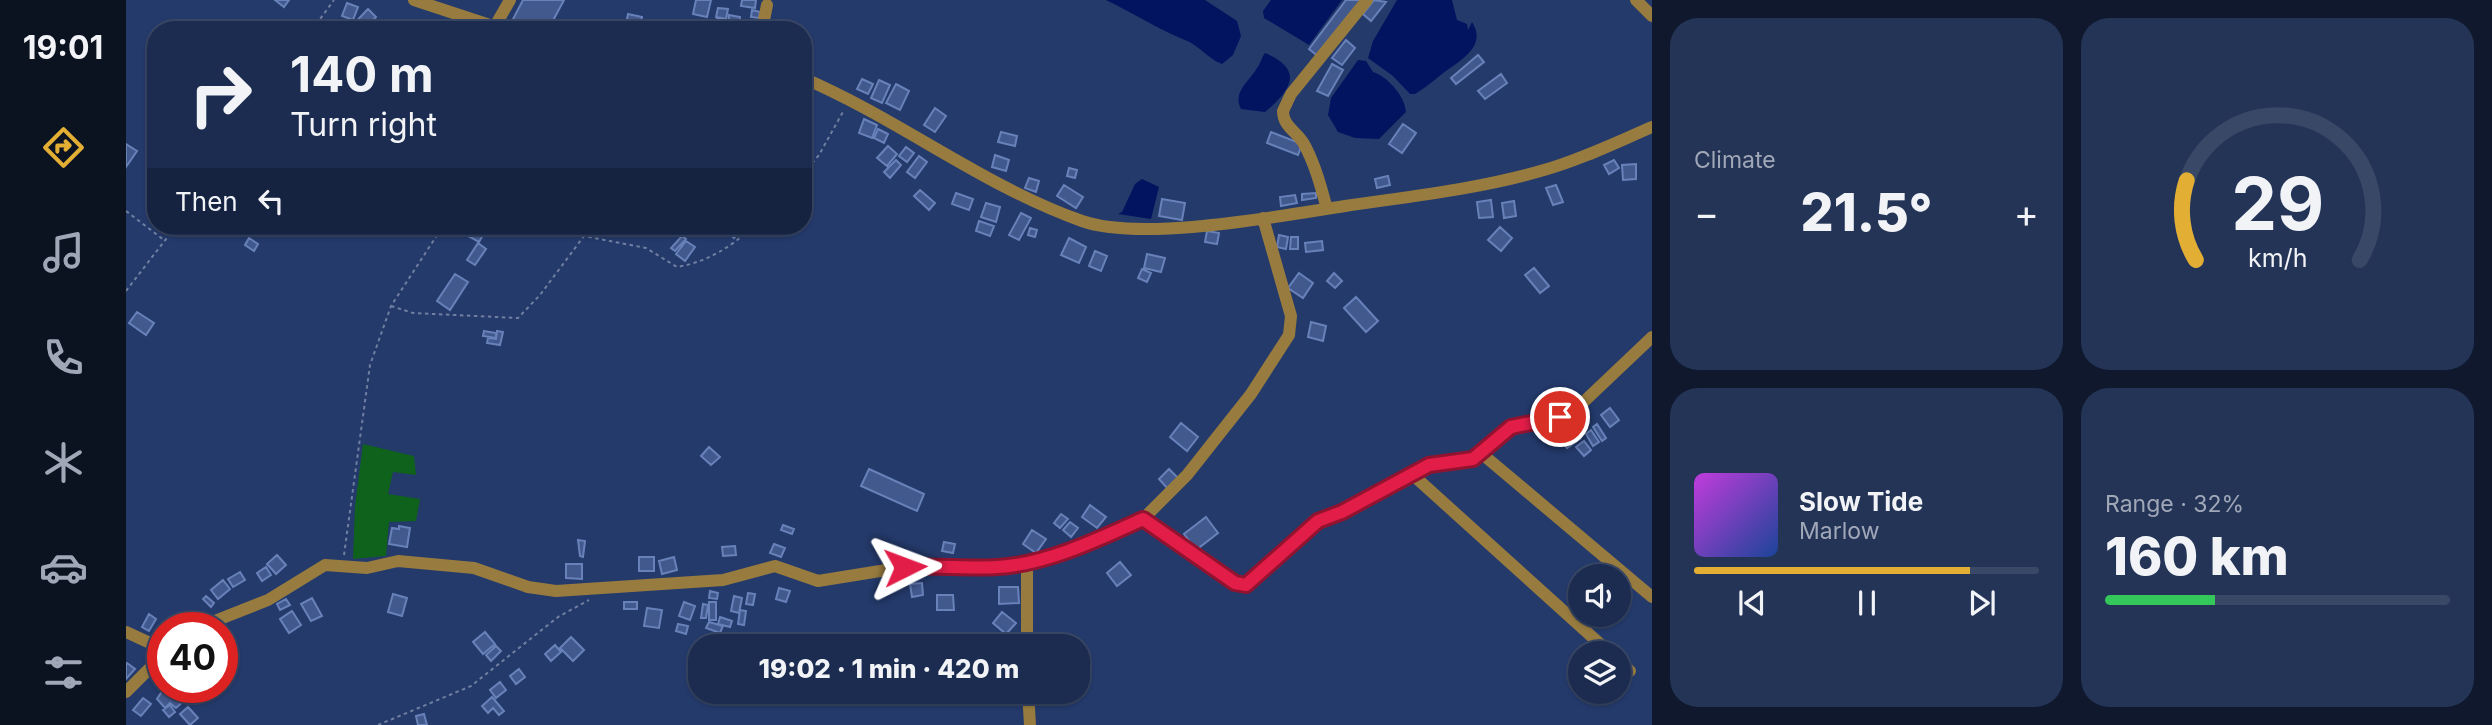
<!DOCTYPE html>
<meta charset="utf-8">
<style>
:root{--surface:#1b2c50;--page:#243457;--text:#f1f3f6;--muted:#a0a7b7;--line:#394867;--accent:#e2af34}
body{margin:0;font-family:Inter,sans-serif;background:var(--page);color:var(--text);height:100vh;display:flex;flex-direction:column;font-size:26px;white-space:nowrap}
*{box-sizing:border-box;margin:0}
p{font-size:23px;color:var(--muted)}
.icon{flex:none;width:38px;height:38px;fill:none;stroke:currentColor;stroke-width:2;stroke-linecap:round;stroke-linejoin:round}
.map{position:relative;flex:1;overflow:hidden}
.details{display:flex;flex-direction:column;gap:18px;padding:18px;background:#0f182c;width:840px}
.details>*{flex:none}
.hud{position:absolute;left:21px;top:21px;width:665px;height:214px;border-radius:28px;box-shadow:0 2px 5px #0004,0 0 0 2px var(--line);background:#1b2c50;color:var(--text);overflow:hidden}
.fabs{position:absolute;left:1442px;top:564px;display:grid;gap:14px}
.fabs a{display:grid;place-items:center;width:63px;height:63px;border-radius:50%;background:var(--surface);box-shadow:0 2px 5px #0004,0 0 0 2px var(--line);font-size:35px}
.speed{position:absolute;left:21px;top:612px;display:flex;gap:14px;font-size:35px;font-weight:700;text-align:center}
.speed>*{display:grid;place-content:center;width:91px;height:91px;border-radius:50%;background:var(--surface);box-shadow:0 2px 5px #0004,0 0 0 2px var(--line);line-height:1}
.speed .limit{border:10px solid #d22;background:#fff;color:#111}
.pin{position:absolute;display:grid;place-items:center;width:60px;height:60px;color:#fff;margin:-30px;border:4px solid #fff;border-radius:50%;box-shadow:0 2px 7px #0007}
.me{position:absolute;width:77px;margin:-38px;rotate:87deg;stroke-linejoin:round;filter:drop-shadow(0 0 5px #0008)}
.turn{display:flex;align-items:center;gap:24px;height:147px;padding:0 28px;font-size:32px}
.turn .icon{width:91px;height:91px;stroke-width:2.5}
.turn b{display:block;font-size:49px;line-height:60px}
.then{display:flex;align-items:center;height:66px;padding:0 28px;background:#0003;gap:14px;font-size:26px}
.big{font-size:52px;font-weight:800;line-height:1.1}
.details .card{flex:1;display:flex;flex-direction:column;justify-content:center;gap:10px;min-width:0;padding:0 24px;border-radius:28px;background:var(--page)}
.details .dial{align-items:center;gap:0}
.dial svg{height:182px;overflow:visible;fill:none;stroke:var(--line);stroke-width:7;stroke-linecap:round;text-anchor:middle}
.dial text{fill:var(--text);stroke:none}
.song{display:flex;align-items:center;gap:21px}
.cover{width:84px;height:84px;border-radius:10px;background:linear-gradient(135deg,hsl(290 70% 55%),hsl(220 70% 35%))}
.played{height:7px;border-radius:4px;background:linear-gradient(90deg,var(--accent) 80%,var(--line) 80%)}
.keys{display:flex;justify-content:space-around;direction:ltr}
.heat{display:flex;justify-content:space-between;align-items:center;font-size:38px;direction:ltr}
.charge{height:10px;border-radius:5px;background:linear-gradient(90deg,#34c759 32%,var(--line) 0)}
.details .tiles{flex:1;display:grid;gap:18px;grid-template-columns:repeat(2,1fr)}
.trip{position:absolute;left:562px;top:634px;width:402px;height:70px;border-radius:28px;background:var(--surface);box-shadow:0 2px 5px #0004,0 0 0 2px var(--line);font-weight:800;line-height:70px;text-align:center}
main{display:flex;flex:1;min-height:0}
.menu{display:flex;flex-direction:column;width:126px;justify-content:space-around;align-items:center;background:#0b1220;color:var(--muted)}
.menu .icon{width:49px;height:49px}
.menu .on{color:var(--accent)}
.menu b{font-size:32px;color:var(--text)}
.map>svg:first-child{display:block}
.green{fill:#0f621b}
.water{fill:#021460}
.building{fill:#42598e;stroke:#6882b9;stroke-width:2}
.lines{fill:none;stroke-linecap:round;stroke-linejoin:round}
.path{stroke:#707fa0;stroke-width:2;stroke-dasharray:3.5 3.5;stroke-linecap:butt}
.minor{stroke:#987b3e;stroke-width:12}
.route-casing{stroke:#92132f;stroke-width:18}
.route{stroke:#e11d48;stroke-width:12}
</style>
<main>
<nav class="menu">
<b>19:01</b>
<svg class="icon on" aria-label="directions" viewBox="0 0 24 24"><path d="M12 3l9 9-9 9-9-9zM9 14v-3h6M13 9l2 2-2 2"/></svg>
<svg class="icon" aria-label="music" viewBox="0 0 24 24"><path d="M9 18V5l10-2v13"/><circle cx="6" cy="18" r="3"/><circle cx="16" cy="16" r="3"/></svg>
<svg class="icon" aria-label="phone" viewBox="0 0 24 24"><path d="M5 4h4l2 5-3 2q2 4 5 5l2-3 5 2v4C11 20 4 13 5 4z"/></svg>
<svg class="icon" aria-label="climate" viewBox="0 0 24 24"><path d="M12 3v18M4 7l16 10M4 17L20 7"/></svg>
<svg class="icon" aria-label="car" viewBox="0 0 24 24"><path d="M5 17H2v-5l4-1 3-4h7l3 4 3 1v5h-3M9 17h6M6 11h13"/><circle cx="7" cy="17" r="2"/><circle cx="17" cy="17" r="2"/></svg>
<svg class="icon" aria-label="filters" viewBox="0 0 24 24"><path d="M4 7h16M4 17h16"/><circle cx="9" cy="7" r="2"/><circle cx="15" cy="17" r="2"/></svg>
</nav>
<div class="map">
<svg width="1526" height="725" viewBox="0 0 1526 725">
<rect width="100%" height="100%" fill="#243a6b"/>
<!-- green -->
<path class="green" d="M237,444L288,456L290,475L267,472L262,494L294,499L290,521L263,522L260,556L227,559L229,506Z"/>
<!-- water -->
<path class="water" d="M980,0H1079L1111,21L1115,36L1107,55L1096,64C1082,59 1073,45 1059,40C1032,29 1007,13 980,0Z
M1145,0H1216L1183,45L1138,18L1137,11Z
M1271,0H1326L1331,20L1341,24L1342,30L1346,22C1362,47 1333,61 1316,74C1307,81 1299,88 1289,94H1284L1267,76L1242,58L1247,41Z
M1139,53C1178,69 1166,90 1139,112L1115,109C1106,92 1123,82 1131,68C1135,63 1135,58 1139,53Z
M1232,60L1240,61L1247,72C1261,76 1279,96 1280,112L1253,139L1229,138L1212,132L1202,115L1205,98Z
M1016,179L1033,187L1025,219L992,214L996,212L1009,184Z"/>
<!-- building -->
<path class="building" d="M149,0H163L158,7Z
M397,0H438L422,30H402L386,21Z
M570,0H585L581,17L567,14Z
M616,0H630L629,8L615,6Z
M1220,0H1237L1193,57L1183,49Z
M1248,0L1260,2L1245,21L1237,14Z
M221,3L232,7L227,20L216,16Z
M592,8L602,9L600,19L590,17Z
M242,9L250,17L238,30H222Z
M626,10L634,12L633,18L625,17Z
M502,14L516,17L513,30H499Z
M603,15L614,17L612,29L602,28Z
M591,19L601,22L599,29L589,26Z
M1220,40L1229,48L1216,65L1206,58Z
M1352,55L1358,62L1330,84L1325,78Z
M1206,64L1217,70L1202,96L1191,91Z
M1375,74L1381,83L1359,99L1352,91Z
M736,79L747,84L742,94L731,89Z
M753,80L764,85L756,103L745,98Z
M770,84L783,91L774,110L760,103Z
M809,108L820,116L809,132L798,125Z
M738,119L751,125L746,138L733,133Z
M1277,124L1290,133L1276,153L1263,144Z
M752,129L762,134L758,143L748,138Z
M875,132L891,136L889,146L872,142Z
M1145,132L1176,144L1172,155L1141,143Z
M0,144L11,151L0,167Z
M762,146L771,154L761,166L751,158Z
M780,147L788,153L781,162L773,156Z
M869,155L883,160L880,171L866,167Z
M793,156L801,162L789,178L781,172Z
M770,160L775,165L764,178L758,172Z
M1488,160L1493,168L1483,174L1478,165Z
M1510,164V179L1497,180L1496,165Z
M943,168L951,170L949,178L941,176Z
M1262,176L1264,185L1251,188L1249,179Z
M903,178L913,181L910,192L899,188Z
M938,185L957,197L950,208L931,196Z
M1430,185L1437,202L1427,205L1420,188Z
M794,190L809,203L803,210L788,196Z
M830,193L847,199L843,210L826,204Z
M1190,193V198L1176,200V194Z
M1169,195L1171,203L1155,206L1154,197Z
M1036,199L1059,203L1056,220L1033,216Z
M1365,200L1367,217L1353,218L1351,202Z
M1388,201L1390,216L1378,218L1376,203Z
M860,203L874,207L870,222L855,217Z
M895,213L905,218L893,240L883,235Z
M853,221L868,226L864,236L850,231Z
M336,226H358L361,228L353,242L333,231Z
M599,226H612L616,229L608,238L597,228Z
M1374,227L1386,238L1375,251L1362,240Z
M904,228L911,230L909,237L902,235Z
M1081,231L1093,233L1091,244L1079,242Z
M1153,235L1162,237L1160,249L1151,247Z
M556,236L560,239L549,251L545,248Z
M1165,237H1172V249H1164Z
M123,238L132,244L128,251L119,245Z
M943,238L960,247L953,263L935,255Z
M560,241L569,247L559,261L550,254Z
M1196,241L1197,250L1180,252L1179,243Z
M352,243L360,249L349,265L341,260Z
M969,251L981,256L975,271L963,266Z
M1021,254L1039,258L1035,272L1018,268Z
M1408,268L1423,286L1414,293L1399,275Z
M1016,269L1025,273L1021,282L1012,278Z
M1173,273L1187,283L1177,298L1162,288Z
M1208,273L1216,281L1209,288L1201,281Z
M329,274L342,282L324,310L311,301Z
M1230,297L1252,321L1240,332L1218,308Z
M11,312L28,323L20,335L3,323Z
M1185,322L1200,326L1197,341L1182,337Z
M358,331L370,333V338L357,336Z
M371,331L377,332L374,345L361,343L362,338L370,339Z
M1484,408L1493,420L1484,427L1475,415Z
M1055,423L1072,437L1061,451L1044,437Z
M1471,424L1480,438L1476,441L1467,427Z
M1432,430L1433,437L1424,438L1423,431Z
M1447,430L1454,439L1441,448L1434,438Z
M1465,430L1473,442L1467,446L1460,434Z
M1458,441L1465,450L1458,456L1450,447Z
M583,447L594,457L585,465L575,456Z
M743,469L798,494L791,511L735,486Z
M1043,469L1052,478L1042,489L1033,479Z
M964,505L980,517L971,528L956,517Z
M935,514L942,519L934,528L928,523Z
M1080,517L1092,533L1070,550L1058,534Z
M944,522L952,528L945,537L937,530Z
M657,525L668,529L666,534L655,530Z
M273,526L284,528L281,547L263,544L266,528L273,529Z
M906,530L920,539L910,553L897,544Z
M452,540L459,541L457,557L454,556Z
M818,542L829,544L827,553L816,551Z
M648,544L659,548L655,557L644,553Z
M609,546L610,555L597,556L596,547Z
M151,555L160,565L150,574L141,564Z
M513,557H528V571H513Z
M548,557L551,570L536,574L533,561Z
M994,562L1005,575L991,586L981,573Z
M440,564H456V579L440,578Z
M140,567L145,575L136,581L131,573Z
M114,572L119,580L107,587L102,579Z
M97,580L104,589L92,599L85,590Z
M796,583L797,595L786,597L784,584Z
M873,587H892L893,603L873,604Z
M653,588L664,591L660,602L650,599Z
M584,591L592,593L591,599L583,598Z
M622,593L629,594L627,605L620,604Z
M267,594L281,598L276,616L262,612Z
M811,595H827L828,610H811Z
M80,596L88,603L85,607L77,599Z
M608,596L616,598L613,613L605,611Z
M186,598L196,616L185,621L175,604Z
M160,599L164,605L154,610L151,604Z
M498,602H511V609H498Z
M558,602L569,606L564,620L553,616Z
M583,602H590V620H583Z
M577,604L582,605L580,618H575Z
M521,608L536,610L533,628L518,626Z
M614,610L620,611L618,625L612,624Z
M166,611L175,625L163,633L154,619Z
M876,612L890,623L880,634L867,623Z
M23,614L30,619L23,631L16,627Z
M594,617L606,621L604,627L592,624Z
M583,622L597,626L594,633L580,628Z
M552,624L562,626L560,634L550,631Z
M359,632L369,644L357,654L347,642Z
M445,637L458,650L447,661L434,648Z
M429,645L435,652L425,661L419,654Z
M370,646L375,651L365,661L360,655Z
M1,663L9,669L0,679V664Z
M393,669L399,677L390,684L384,676Z
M374,682L380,690L370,698L364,690Z
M38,688H49L60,699L50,708L44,703L39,708L31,699Z
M366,697L378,711L373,715L367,708L362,713L356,706Z
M17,698L25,704L15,716L7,710Z
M44,705L49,712L43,717L37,710Z
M62,707L72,718L64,725L54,714Z
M298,714L301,725H292L290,716Z"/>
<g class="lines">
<!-- path -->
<path class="path" d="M186,30L208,0
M677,174L693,155L718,110
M0,211L38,240
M0,291L50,226
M265,306L287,313L392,318L414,295L458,236L520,248L551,267C581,262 605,247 628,226
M218,555L244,365L265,306L317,226
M252,725L345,686L432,617L463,600"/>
<!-- minor -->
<path class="minor" d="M288,0L379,30
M1510,0L1526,16
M369,26L384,0
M636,30L641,5
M677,78C773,119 857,186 956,221C1016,242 1154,216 1219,206C1286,196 1353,189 1418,170C1454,160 1491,142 1526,127
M1201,209C1195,187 1189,164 1178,144C1171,131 1157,127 1157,111L1165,94L1241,0
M1355,453L1526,597
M1287,475L1484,653
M1017,519L1109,583L1120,585L1192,521L1216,512L1303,465L1347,459L1385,427L1447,412L1526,337
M71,628L142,600L199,565L241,568L272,561L348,568L402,587L430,591L597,580L649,566L692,581L779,567L822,565L872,567L901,563L978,537L1017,519L1061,475L1125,394L1163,335L1165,316L1137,218
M0,632L37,649
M901,646V563
M1493,660L1504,671
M902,691L904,725
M0,692L37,655"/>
</g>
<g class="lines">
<defs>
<path id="route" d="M779,567C811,565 842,569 872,567C921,564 973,539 1017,519L1109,583L1120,585L1192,521L1216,512L1303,465L1347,459L1385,427L1434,417"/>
</defs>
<!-- route casing -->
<use href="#route" class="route-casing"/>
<!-- route -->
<use href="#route" class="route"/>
</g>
</svg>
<div class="fabs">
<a><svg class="icon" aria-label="sound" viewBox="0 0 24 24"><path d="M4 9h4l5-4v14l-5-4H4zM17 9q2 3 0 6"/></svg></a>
<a><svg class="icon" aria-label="layers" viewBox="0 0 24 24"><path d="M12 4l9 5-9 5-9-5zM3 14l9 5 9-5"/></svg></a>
</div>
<div class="speed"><div class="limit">40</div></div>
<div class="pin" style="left:1434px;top:417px;background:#d93025"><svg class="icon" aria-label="arrive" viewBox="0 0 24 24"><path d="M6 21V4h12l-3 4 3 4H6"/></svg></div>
<svg class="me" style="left:779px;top:567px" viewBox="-20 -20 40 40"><path d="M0-17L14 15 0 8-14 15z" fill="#e11d48" stroke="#fff" stroke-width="4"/></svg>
<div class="trip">19:02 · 1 min · 420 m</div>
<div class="hud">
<div class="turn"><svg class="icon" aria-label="right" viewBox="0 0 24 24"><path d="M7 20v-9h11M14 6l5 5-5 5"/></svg><div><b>140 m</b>Turn right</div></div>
<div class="then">Then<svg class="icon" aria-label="left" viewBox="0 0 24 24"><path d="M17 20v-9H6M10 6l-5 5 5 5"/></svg></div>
</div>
</div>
<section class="details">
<div class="tiles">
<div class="card"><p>Climate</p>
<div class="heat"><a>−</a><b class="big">21.5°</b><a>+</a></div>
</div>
<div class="card dial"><svg viewBox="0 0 100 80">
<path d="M14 69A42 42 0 1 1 86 69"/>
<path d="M14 69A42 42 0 0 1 10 34" stroke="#e2af34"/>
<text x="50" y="56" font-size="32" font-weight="700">29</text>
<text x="50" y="72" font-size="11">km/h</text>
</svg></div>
<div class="card">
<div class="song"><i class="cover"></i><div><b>Slow Tide</b><p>Marlow</p></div></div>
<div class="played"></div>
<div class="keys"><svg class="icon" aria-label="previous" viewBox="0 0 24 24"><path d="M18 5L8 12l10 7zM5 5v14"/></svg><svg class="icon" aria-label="pause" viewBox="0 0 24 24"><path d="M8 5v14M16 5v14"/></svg><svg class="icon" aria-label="next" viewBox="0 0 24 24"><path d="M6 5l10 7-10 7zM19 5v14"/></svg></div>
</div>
<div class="card"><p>Range · 32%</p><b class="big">160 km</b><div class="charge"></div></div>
</div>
</section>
</main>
